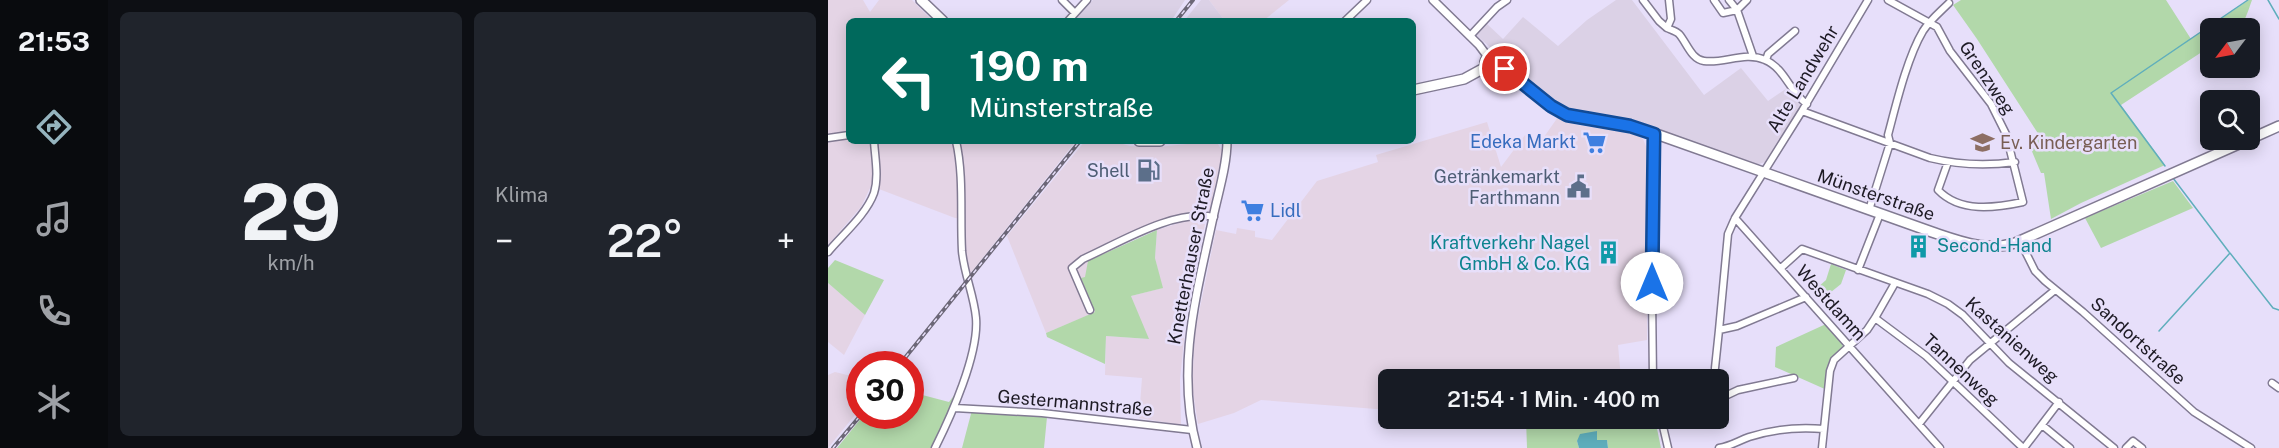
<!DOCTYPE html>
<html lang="de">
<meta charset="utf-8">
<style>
:root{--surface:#171b24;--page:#20242c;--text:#f1f3f6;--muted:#9ea1a6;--accent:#95b4be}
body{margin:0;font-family:"Public Sans",sans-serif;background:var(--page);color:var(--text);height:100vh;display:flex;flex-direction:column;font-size:22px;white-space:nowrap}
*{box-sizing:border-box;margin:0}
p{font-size:20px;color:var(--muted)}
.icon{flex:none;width:33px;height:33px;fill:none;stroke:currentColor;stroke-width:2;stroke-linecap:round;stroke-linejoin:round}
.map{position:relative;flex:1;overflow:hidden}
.side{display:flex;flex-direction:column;gap:12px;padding:12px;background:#0d0f14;width:720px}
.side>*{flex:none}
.top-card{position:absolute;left:18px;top:18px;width:570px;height:126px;border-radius:9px;box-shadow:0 3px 15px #0003;background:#00695c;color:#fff;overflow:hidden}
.needle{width:39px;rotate:238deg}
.buttons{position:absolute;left:1372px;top:18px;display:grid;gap:12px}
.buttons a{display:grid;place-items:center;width:60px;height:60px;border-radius:9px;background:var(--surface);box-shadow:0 3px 15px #0003;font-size:30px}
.speed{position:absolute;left:18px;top:351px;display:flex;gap:12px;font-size:30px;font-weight:700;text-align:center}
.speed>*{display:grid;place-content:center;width:78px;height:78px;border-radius:50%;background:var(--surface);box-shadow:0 3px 15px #0003;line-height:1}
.speed .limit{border:9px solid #d22;background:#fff;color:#111}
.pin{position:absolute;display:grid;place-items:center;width:51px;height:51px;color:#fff;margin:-26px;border:3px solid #fff;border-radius:50%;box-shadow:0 2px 6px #0007}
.me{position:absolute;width:66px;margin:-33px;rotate:0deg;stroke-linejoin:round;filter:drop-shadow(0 0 4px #0008)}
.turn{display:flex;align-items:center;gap:21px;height:126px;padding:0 24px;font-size:27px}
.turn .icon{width:78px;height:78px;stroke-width:2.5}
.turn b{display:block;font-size:42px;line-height:51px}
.big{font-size:45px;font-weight:600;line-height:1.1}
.side .widget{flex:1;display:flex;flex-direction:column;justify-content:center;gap:9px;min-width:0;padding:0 21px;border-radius:9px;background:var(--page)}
.side .dial{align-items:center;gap:0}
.dial b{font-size:78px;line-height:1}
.heat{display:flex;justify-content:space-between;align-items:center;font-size:33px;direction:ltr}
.side .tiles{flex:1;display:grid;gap:12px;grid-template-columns:repeat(2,1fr)}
.trip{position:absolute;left:550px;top:369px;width:351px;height:60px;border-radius:9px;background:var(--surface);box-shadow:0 3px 15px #0003;font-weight:600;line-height:60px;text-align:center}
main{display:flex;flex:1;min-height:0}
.tabs{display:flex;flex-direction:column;width:108px;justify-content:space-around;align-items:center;background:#090b0e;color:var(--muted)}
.tabs .icon{width:42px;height:42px}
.tabs .active{color:var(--accent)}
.tabs b{font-size:27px;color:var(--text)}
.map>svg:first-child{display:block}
.commercial{fill:#e4d4e5}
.industrial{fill:#dbd1e6}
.green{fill:#b2d8aa}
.water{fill:#5faebc}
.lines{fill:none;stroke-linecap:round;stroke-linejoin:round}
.stream{stroke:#5faebc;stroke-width:1.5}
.minor-casing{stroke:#817a92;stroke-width:9}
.tertiary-casing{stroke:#817a92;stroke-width:10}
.primary-casing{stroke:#817a92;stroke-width:12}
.minor{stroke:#fff;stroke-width:6}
.tertiary{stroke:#fff;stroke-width:7}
.primary{stroke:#fff;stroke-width:9}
.rail-casing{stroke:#6c6777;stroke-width:4}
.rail{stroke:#e7dffa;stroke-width:1.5;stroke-dasharray:4.5;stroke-linecap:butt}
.route-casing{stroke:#114b97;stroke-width:15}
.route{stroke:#1a73e8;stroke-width:10}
.labels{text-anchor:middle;stroke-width:5;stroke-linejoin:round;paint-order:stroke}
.street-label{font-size:18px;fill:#1d1a24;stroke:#e7dffa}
.shop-label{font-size:18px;fill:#366cbe;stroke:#e7dffa;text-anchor:end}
.education-label{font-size:18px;fill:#785e54;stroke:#e7dffa;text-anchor:start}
.service-label{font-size:18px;fill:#4e5e75;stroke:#e7dffa;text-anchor:end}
.culture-label{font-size:18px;fill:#0d838f;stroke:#e7dffa;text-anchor:end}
</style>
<main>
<nav class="tabs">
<b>21:53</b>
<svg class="icon active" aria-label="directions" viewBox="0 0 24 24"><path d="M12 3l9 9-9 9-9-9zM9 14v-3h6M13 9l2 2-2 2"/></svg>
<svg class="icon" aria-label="music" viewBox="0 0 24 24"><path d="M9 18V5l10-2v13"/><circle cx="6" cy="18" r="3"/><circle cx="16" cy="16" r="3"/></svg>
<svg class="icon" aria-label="phone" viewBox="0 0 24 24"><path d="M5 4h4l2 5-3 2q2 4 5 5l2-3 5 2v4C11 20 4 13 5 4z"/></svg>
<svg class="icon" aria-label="climate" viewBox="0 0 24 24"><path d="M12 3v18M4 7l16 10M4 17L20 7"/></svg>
</nav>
<section class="side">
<div class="tiles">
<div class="widget dial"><b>29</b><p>km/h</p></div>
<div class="widget"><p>Klima</p>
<div class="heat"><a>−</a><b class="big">22°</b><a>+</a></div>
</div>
</div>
</section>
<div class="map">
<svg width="1451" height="448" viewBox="0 0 1451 448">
<rect width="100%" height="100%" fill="#e7dffa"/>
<!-- commercial -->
<path class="commercial" d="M0,0H35L42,12L51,0H84L105,21H21V141H248L141,275L136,248L135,219L127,218L43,186L33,207L0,245Z
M381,0H461L435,21H397Z
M730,117L749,125L807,134L815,139L819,149V340L790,345L793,379L561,380V410L433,400L406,413L370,424L364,386L367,332L388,230L408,234L409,228L427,231V237L444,240L489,181L550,162L548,155L659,122L673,167L697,135L711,144Z
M257,141H284L302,146L330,147L388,141L395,152L381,211L335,220L281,245L283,251L260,261L268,312L218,333L179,236Z
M361,220L377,224L358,319L352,380L353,425L311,418L314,378L277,375L278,336L320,339L303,296L334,288L327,258L329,230Z
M0,283L37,315L16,355L0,342Z
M7,372L31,378V410L0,448V375Z"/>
<!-- industrial -->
<path class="industrial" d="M265,0H357L343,21H246Z
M373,0H381L397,21H356Z
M788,0H804L876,95L913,68L940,101L959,88L973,106L937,162L928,165L747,113L725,103L647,34L658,23L675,39L695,17L730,46L759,20Z"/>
<!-- green -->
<path class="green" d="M1133,0H1338L1363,39L1421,0H1424C1413,31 1416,28 1383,28V46L1293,105L1337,165L1253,203L1223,219L1216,173H1213L1203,149L1211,135L1149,39L1125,5Z
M1345,181L1365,208L1273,248L1257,218Z
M329,230L327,258L335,288L303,296L321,339L278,336L277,364L219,337L218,333L267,312L253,278L257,277L260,261Z
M7,260L56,280L37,315L0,283V268Z
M1003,264L1018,270L1013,284L998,296L989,288L998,280Z
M998,324L1014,342L1015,348C1004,361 996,372 999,390L947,367L948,347Z
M131,389L104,448H9L35,416H82L83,392L121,402Z
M144,410L219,417L216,448H134Z
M698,419H827L833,448H780L779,440H769V431L749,441L751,448H699Z"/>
<!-- water -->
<path class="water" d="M769,431V440H779L780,448H751L749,441L752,434Z"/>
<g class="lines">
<!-- stream -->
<path class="stream" d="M1440,0L1451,19
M1337,166L1283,93L1420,0
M1345,178L1401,252
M1331,331L1402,253L1445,308L1451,310"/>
<defs>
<path id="minor" d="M234,0L246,12
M815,0L831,21L839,28
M841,0L843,19L839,28C843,30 848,31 851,34C859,43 863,59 876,61C896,64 917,51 937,60C957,68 962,93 979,104
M886,0L895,13L909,10L901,0
M919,0L909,10L925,56
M1040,0L974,111L907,218L1112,448
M1060,0L1109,27L1122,51L1163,104L1178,134L1195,202C1167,208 1132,213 1110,190L1120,162
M240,21L259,0
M517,21L539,0
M642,36L669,7L679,0
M938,60L940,54L967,31
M974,111L1102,158C1131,165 1158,166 1187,162
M0,138L21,135
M1041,210L1062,143L1060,135C1068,105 1079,58 1095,31C1102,20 1112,12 1121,3
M907,218L900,234L891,330L909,326L978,297
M1192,241L1207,271L1217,281L1255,312L1366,412L1423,448
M0,252C15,234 38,215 46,193C51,176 47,158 46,141
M953,268L974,249L1100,294L1120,304L1135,315L1181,363L1286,448
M1030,270L1052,214
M262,310L244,268L255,259C291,243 345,209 386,217
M1047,318L1098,356L1195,448
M887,368L891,330
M825,380L824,295L826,134
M1444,383L1451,388
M891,399L910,390L966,378
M127,408L214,413L364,430
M833,418L840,448
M1091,424L1142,360L1227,290
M1214,425L1242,448
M107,448C123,416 151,354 148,318C146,295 136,274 134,251C132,215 136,176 128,141
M891,448C903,446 910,441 921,437C945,429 971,427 996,429
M994,448L1002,371L1006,360L1039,330L1047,318L1067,283
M1196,448L1231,402
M1298,448L1305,441L1314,448"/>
<path id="tertiary" d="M605,0L651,45L660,57
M369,448C347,367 369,293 386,213C391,190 399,165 399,141"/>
<path id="primary" d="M93,0L115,21
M657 63a6 6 0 1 1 12 0a6 6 0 1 1-12 0Z
M668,65L677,69L723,106L739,115L802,126L831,135L1104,232C1131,241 1158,252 1187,243L1420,140
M585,90L636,79L658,67
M1422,139L1451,126
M311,141H332"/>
</defs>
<!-- minor casing -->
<use href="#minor" class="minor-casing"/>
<!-- tertiary casing -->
<use href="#tertiary" class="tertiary-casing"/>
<!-- primary casing -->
<use href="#primary" class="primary-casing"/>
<!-- minor -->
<use href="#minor" class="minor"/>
<!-- tertiary -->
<use href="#tertiary" class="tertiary"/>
<!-- primary -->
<use href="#primary" class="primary"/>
<defs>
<path id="rail" d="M348,21L365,0
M72,364L252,141
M5,448L32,416"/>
</defs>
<!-- rail casing -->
<use href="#rail" class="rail-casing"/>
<!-- rail -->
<use href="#rail" class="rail"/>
</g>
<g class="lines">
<defs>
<path id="route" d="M677,69L723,106L739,115L802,126L826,134L824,283"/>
</defs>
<!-- route casing -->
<use href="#route" class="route-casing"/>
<!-- route -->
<use href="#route" class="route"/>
</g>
<!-- icons -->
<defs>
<symbol id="supermarket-bare" viewBox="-9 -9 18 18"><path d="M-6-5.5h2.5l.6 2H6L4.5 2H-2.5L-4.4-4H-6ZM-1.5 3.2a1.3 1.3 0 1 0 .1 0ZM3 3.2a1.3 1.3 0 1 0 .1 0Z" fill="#3f7fe0" stroke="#e7dffa" stroke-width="2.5" paint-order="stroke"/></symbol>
<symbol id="school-bare" viewBox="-9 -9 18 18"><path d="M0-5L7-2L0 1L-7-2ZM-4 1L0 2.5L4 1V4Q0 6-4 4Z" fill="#8d6e63" stroke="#e7dffa" stroke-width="2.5" paint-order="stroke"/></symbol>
<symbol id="fuel-bare" viewBox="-9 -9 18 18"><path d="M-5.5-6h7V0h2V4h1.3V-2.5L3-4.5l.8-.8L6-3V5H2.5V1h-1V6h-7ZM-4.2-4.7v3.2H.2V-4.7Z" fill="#5c6f8a" stroke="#e7dffa" stroke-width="2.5" paint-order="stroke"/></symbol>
<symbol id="civic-bare" viewBox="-9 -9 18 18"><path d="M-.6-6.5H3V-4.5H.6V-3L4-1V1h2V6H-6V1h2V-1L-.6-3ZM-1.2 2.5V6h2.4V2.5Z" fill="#5c6f8a" stroke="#e7dffa" stroke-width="2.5" paint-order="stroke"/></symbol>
<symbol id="building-bare" viewBox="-9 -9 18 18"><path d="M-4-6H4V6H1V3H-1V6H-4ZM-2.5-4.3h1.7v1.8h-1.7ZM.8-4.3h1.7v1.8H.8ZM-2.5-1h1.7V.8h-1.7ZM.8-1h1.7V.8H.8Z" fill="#0f9aa8" stroke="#e7dffa" stroke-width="2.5" paint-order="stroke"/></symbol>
</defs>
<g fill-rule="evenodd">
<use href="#supermarket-bare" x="750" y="126" width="33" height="33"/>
<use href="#school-bare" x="1138" y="126" width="33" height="33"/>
<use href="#fuel-bare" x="304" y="154" width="33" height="33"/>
<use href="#civic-bare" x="734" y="170" width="33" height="33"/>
<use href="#supermarket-bare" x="408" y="194" width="33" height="33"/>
<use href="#building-bare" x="1074" y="230" width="33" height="33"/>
<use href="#building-bare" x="764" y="236" width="33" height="33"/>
</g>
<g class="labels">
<!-- street labels -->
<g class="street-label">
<text transform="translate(1159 78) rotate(56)" y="6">Grenzweg</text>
<text transform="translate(975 79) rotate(-59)" y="6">Alte Landwehr</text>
<text transform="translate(1048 195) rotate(19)" y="6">Münsterstraße</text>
<text transform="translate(363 256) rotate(-79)" y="6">Knetterhauser Straße</text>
<text transform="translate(1003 303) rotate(48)" y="6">Westdamm</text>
<text transform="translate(1184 340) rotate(42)" y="6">Kastanienweg</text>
<text transform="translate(1310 341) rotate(42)" y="6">Sandortstraße</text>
<text transform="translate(1133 370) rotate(43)" y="6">Tannenweg</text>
<text transform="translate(247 403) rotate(5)" y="6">Gestermannstraße</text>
</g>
<!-- shop labels -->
<g class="shop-label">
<text x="748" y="148">Edeka Markt</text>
<text x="442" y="217" text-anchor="start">Lidl</text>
</g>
<!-- education labels -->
<g class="education-label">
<text x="1172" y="149">Ev. Kindergarten</text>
</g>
<!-- service labels -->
<g class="service-label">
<text x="302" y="177">Shell</text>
<text x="732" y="183">Getränkemarkt<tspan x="732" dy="21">Farthmann</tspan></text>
</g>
<!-- culture labels -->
<g class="culture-label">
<text x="762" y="249">Kraftverkehr Nagel<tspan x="762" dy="21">GmbH &amp; Co. KG</tspan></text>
<text x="1109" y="252" text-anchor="start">Second-Hand</text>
</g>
</g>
</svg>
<div class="buttons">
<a><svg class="needle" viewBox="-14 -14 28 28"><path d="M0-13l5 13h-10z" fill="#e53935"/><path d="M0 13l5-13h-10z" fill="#9ea1a6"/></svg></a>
<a><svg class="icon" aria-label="search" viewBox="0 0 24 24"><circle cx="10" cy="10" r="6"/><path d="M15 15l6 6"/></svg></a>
</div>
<div class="speed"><div class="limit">30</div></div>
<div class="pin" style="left:677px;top:69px;background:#d93025"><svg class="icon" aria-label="arrive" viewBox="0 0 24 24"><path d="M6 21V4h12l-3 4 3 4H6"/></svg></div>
<svg class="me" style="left:824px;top:283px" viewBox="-20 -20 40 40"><circle r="19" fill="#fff"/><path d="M0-13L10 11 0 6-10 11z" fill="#1a73e8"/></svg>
<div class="trip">21:54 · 1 Min. · 400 m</div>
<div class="top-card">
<div class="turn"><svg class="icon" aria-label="left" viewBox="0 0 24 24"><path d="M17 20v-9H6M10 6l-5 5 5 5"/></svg><div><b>190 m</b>Münsterstraße</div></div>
</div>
</div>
</main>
